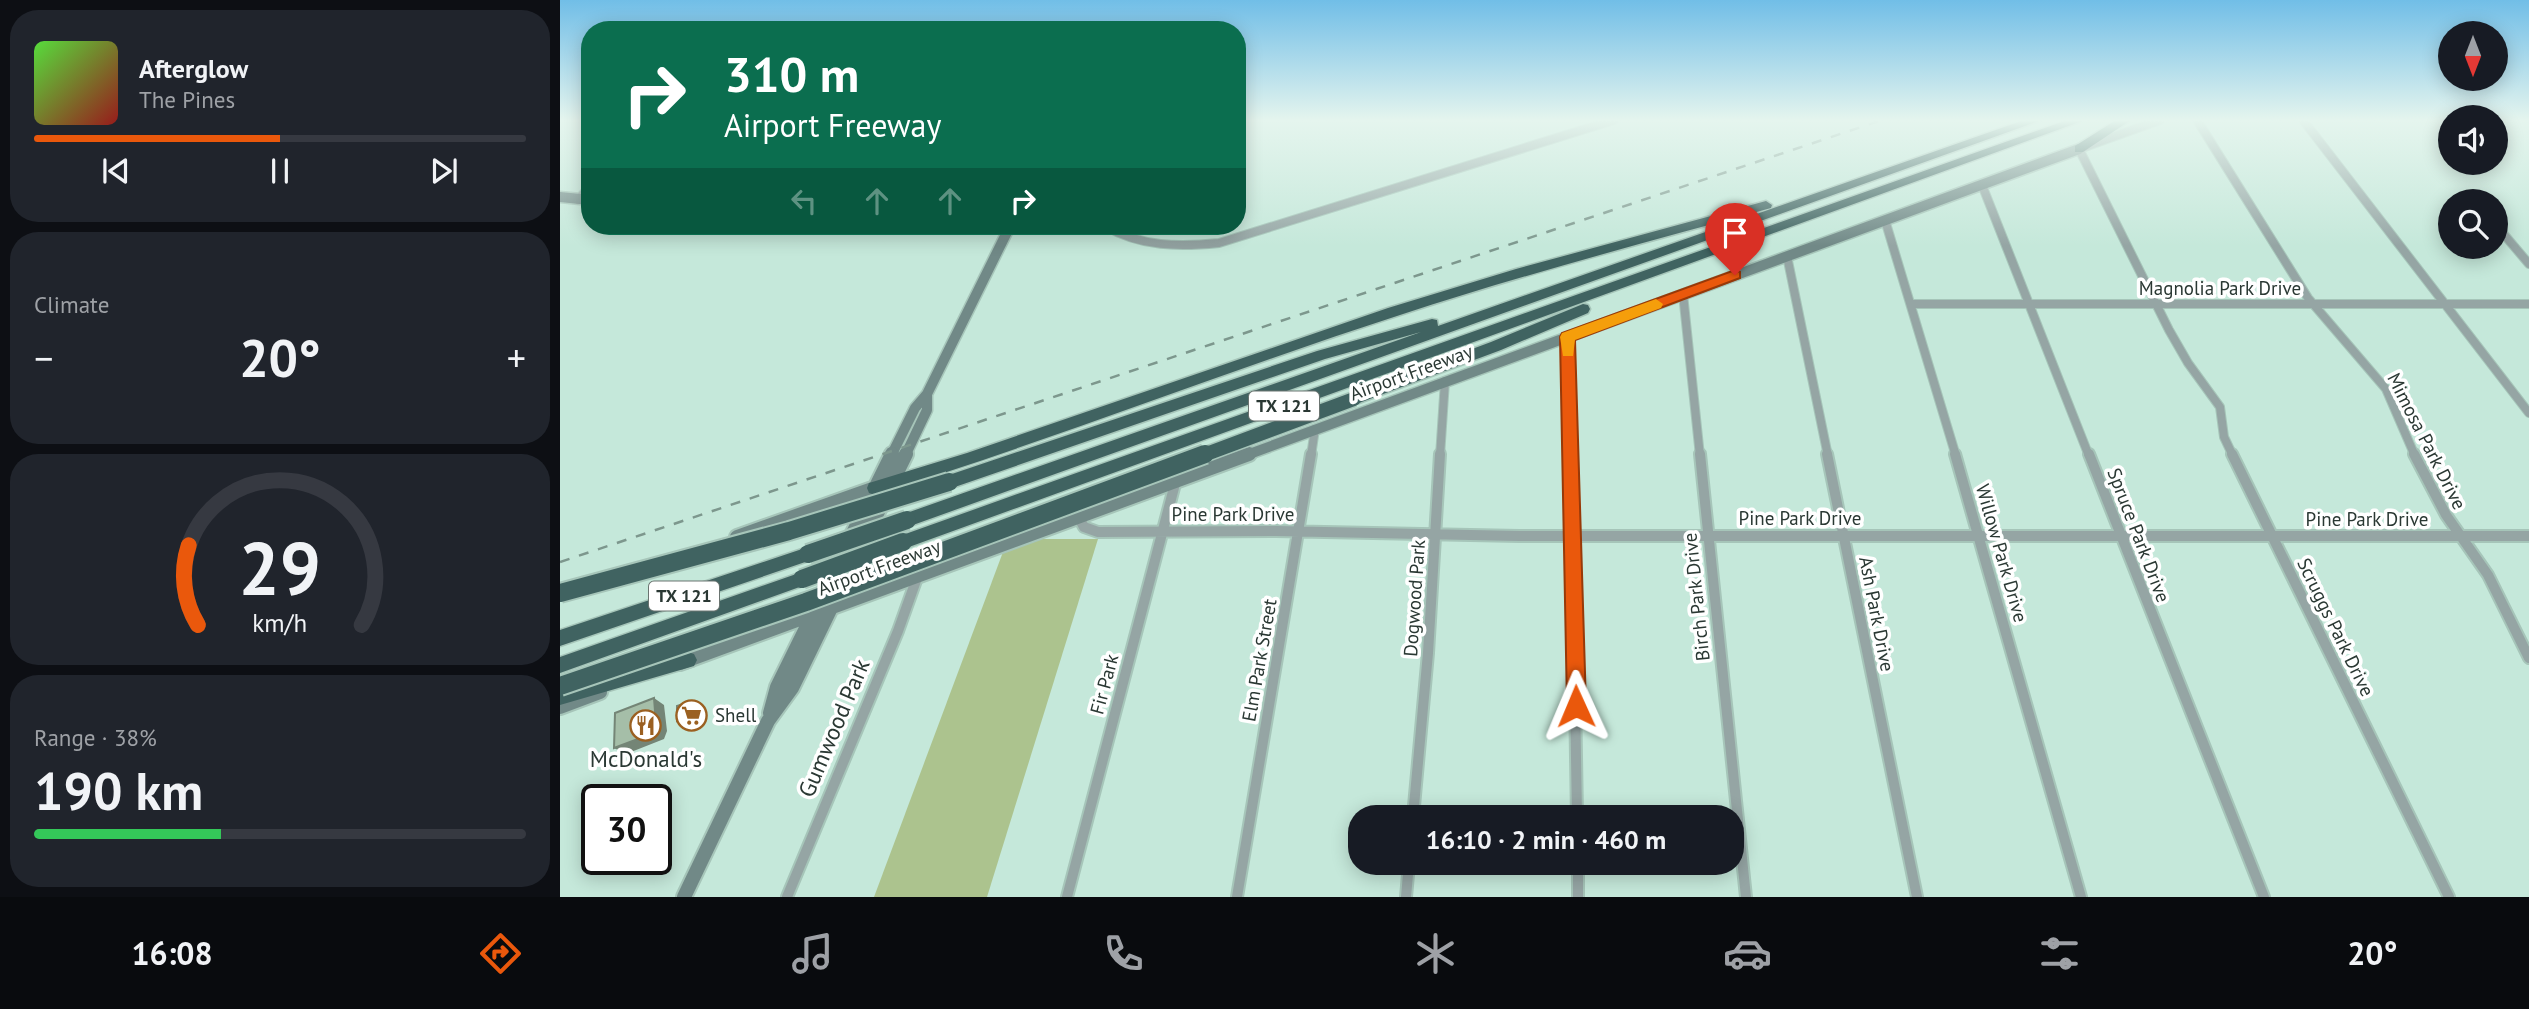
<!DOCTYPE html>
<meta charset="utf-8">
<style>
:root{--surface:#171b24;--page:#20242c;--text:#f1f3f6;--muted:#9ea1a6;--line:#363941;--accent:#ea580c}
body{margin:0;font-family:"PT Sans",sans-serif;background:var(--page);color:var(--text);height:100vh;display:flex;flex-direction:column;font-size:26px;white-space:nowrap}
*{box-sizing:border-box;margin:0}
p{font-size:23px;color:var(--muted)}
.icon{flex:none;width:38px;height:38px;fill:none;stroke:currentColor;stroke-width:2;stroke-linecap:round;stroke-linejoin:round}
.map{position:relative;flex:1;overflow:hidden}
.side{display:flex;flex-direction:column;gap:10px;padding:10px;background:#0d0f14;width:560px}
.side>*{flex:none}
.guide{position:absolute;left:21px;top:21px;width:665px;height:214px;border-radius:28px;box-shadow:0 4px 18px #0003;background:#0b6e4f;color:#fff;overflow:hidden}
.needle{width:46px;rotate:180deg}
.controls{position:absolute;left:1878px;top:21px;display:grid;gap:14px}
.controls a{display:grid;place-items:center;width:70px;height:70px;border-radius:50%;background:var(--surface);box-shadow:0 4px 18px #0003;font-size:35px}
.speed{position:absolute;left:21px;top:784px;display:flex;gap:14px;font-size:35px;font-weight:700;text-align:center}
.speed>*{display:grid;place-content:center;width:91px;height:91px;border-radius:50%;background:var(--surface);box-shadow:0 4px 18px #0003;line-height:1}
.speed .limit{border:4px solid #111;border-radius:10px;background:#fff;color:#111}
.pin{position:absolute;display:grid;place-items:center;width:60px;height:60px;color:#fff;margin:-72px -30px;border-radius:50% 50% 50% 0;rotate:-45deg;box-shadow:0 0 7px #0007}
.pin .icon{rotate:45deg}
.me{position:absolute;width:77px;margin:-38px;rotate:359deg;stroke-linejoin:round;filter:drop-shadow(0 0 5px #0008)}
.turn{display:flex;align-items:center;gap:24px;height:147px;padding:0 28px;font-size:32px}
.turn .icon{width:91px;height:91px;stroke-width:2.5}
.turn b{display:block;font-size:49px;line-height:60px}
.lanes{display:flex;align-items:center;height:66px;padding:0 28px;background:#0003;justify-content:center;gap:35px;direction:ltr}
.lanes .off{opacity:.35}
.big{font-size:52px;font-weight:700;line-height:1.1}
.side .card{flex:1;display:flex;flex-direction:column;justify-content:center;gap:10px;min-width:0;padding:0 24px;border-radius:28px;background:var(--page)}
.side .dial{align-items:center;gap:0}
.dial svg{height:182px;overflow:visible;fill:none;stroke:var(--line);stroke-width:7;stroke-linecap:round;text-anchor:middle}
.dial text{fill:var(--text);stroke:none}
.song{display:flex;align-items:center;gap:21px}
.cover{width:84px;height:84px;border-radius:10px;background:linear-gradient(135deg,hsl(110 70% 55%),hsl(0 70% 35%))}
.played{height:7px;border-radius:4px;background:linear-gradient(90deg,var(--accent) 50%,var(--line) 50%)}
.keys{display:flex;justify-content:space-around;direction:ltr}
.heat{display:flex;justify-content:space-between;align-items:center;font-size:38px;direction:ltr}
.charge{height:10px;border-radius:5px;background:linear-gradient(90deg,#34c759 38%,var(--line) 0)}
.trip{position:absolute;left:788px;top:805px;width:396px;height:70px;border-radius:28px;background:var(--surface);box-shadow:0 4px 18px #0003;font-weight:700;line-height:70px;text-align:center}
.menu{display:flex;height:112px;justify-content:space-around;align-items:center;background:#090b0e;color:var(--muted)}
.menu .icon{width:49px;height:49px}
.menu .on{color:var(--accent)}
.menu b{font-size:32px;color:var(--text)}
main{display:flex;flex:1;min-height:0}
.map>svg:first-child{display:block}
.green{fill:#acc38e}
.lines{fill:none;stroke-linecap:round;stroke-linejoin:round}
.street-far1-casing{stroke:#a6c5b9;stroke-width:10}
.street-casing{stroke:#a6c5b9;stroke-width:14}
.secondary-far1-casing{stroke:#a6c5b9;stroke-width:13}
.secondary-casing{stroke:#a6c5b9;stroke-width:18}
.highway-casing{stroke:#a6c5b9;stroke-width:3}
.street-far1{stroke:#95a5a4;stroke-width:8}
.street{stroke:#95a5a4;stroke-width:10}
.secondary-far1{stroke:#718987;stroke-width:10}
.secondary{stroke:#718987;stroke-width:14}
.highway{fill:#406361;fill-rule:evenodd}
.rail{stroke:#7d978d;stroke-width:2.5;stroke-dasharray:10 10;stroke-linecap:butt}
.highway-bridge-far1-casing{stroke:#a6c5b9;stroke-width:17;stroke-linecap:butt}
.highway-bridge-casing{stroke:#a6c5b9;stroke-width:22;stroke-linecap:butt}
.highway-bridge-far1{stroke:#406361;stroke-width:14}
.highway-bridge{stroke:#406361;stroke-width:18}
.shaded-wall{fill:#748576}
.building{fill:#a5bea8;stroke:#748576;stroke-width:2}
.route{fill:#ea580c;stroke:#983908;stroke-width:2}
.slow{fill:#f59e0b}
.labels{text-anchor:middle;stroke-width:7;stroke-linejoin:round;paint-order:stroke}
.shield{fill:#fff;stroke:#6a7470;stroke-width:2}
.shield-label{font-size:18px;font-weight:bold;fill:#2a3833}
.street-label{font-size:19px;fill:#2a3833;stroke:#fff}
.poi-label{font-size:19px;fill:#2a3833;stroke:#fff;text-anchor:start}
.near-street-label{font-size:23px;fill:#2a3833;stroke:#fff}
.near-poi-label{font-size:23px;fill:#2a3833;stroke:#fff}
</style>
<main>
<section class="side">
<div class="card">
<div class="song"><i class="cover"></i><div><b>Afterglow</b><p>The Pines</p></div></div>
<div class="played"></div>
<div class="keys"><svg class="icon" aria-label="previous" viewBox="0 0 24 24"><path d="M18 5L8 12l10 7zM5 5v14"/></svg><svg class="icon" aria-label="pause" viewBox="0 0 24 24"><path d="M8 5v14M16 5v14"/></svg><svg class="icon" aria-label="next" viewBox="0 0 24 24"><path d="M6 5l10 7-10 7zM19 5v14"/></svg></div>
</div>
<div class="card"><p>Climate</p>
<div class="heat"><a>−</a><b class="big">20°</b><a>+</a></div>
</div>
<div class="card dial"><svg viewBox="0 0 100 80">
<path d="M14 69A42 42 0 1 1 86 69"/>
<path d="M14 69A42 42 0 0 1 10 34" stroke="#ea580c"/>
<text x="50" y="56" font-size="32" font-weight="700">29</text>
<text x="50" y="72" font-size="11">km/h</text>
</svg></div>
<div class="card"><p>Range · 38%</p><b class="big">190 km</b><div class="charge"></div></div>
</section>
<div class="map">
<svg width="1969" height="897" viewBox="0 0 1969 897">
<rect width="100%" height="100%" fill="#c5e8da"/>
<!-- green -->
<path class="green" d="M481,539H538L427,897H314L443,552Z"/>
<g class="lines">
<defs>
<path id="street-far1" d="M1600,120L1519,149L1609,330L1628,363L1660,407L1664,437L1673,456
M1637,120L1748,298L1826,389L1855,456
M1743,120L1969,413
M1422,185L1529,456
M1914,199L1916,201
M18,200L30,186
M1325,220L1396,456
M1936,225L1969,264
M545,226C581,247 619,247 659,243L1054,120
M1227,256L1268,456
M1123,294L1140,456
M1351,304H1969
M1007,337L1011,456
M751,456L755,429
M880,456L885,381"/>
<path id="street" d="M1011,454L1017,817
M1140,454L1186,897
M1267,454L1357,897
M1395,454L1521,897
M1529,454L1704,897
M1672,454L1889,897
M1854,454L1886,515L1928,575L1969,658
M518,516L524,527L538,532L716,531L959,536H1969
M853,817L868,653L880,454
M1018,863V897
M227,897L338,631L358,575
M507,897L616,480
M677,897L751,454
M846,897L849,863"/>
<path id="secondary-far1" d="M0,197L30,200
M331,456L355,408L367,394L450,226
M345,456L367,410V394
M684,456L1519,149"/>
<path id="secondary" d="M177,537L315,488
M120,663L689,454
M0,707L40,692
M210,713L217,687L332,454
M124,897L208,721L232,688L346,454"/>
<path id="highway" d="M1464,120H1482L353,525L347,527L341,525L339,520L341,515L861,332L765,359L389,489L383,487L381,482L383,477L757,351L872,319L877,320L878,326Z
M1507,120H1525L349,547L343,549L337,547L335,542L337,537Z
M1556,120H1571L1523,152H1515V146Z
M1206,201L1212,205L1211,208C1087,242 962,275 840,315C664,372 492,440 315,495L309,493L307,488L309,483L407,453L828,308L956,269Z
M1023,304L1028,305L1030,309L1028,313L941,350L799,403H789L786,399L789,395L931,342Z
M248,547L254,549L256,554L254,559L0,646V630Z
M242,572L248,574L251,579L248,584L0,673V657Z
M128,652L134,654L137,660L134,666L0,705V687Z"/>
</defs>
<!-- street-far1 casing -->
<use href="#street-far1" class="street-far1-casing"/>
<!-- street casing -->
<use href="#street" class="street-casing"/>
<!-- secondary-far1 casing -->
<use href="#secondary-far1" class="secondary-far1-casing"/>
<!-- secondary casing -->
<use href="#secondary" class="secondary-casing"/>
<!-- highway casing -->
<use href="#highway" class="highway-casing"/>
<!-- street-far1 -->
<use href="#street-far1" class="street-far1"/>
<!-- street -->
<use href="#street" class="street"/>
<!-- secondary-far1 -->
<use href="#secondary-far1" class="secondary-far1"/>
<!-- secondary -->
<use href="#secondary" class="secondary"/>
<!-- highway -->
<use href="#highway" class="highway"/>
<!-- rail -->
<path class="rail" d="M0,562L1322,120"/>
<defs>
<path id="highway-bridge-far1" d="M641,456L794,399"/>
<path id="highway-bridge" d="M248,554L347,520
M242,579L343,542
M0,593L229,531L389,482
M0,686L246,602L645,454"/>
</defs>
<!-- highway-bridge-far1 casing -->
<use href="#highway-bridge-far1" class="highway-bridge-far1-casing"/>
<!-- highway-bridge casing -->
<use href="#highway-bridge" class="highway-bridge-casing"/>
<!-- highway-bridge-far1 -->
<use href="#highway-bridge-far1" class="highway-bridge-far1"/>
<!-- highway-bridge -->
<use href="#highway-bridge" class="highway-bridge"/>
</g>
<!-- shaded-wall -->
<path class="shaded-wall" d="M94,698L104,705L107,731L104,739L66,754L54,748Z
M132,701L139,705L140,719L124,725L117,721Z"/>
<!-- building -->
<path class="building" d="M94,698L96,724L94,733L54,748L55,713Z
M132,701L133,714L117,721V706Z"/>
<!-- sky -->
<linearGradient id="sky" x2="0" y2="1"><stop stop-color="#71bee7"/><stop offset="0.49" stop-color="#e5f5ee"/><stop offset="1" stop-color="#e5f5ee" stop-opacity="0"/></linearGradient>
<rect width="1969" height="246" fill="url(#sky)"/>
<!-- route -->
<path class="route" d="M1175,270L1180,272V278L1015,340L1026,706L1023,712L1016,715L1010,712L1007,706L1000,337L1002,333Z"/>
<!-- slow -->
<path class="slow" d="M1096,299L1103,304L1101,308L1015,340L1013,356H1003L1000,337L1002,333Z"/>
<!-- icons -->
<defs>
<symbol id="supermarket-ring" viewBox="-11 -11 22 22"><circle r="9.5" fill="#fff" stroke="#9b6021" stroke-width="1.5"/><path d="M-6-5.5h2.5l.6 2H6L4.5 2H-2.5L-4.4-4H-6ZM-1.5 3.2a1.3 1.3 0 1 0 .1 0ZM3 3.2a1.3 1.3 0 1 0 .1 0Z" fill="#9b6021"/></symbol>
<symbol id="restaurant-ring" viewBox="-11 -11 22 22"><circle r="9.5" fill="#fff" stroke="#9b6021" stroke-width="1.5"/><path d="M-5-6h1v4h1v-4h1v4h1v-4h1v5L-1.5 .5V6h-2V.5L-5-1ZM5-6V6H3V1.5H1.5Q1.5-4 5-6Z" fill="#9b6021"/></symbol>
</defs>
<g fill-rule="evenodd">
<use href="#supermarket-ring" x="114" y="698" width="35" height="35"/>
<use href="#restaurant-ring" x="68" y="708" width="35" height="35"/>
</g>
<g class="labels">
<!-- shield labels -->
<g class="shield">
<rect x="689" y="391.5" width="70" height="29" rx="5"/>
<rect x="89" y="581.5" width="70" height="29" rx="5"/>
</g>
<g class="shield-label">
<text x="724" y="412">TX 121</text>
<text x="124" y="602">TX 121</text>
</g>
<!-- street labels -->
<g class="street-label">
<text x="1660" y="295">Magnolia Park Drive</text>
<text transform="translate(851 372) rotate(-20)" y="7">Airport Freeway</text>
<text transform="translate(1867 441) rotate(63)" y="7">Mimosa Park Drive</text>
<text x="673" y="521">Pine Park Drive</text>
<text x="1240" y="525">Pine Park Drive</text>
<text x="1807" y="526">Pine Park Drive</text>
<text transform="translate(1579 535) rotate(69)" y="7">Spruce Park Drive</text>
<text transform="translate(1442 553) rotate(74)" y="7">Willow Park Drive</text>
<text transform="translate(319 567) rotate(-20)" y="7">Airport Freeway</text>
<text transform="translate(1136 597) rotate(-96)" y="7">Birch Park Drive</text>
<text transform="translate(854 598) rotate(-86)" y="7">Dogwood Park</text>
<text transform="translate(1317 614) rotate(79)" y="7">Ash Park Drive</text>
<text transform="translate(1776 627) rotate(64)" y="7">Scruggs Park Drive</text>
<text transform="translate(699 660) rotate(-80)" y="7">Elm Park Street</text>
<text transform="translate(544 684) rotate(-75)" y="7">Fir Park</text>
</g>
<!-- poi labels -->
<g class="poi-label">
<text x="155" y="722">Shell</text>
</g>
<!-- near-street labels -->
<g class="near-street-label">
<text transform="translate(274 728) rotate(-67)" y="8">Gumwood Park</text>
</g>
<!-- near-poi labels -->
<g class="near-poi-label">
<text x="86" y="767">McDonald's</text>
</g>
</g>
</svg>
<div class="controls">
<a><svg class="needle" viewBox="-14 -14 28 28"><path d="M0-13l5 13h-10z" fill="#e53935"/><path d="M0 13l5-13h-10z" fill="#9ea1a6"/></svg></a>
<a><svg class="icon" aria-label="sound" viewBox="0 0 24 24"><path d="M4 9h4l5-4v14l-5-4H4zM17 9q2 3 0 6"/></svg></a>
<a><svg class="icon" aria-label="search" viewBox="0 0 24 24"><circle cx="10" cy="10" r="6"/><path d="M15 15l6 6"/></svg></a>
</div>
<div class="speed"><div class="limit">30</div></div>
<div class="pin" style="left:1175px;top:275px;background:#d93025"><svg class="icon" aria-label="arrive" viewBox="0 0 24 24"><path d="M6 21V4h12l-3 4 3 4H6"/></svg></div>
<svg class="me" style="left:1016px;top:706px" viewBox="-20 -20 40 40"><path d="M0-17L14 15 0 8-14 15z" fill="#ea580c" stroke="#fff" stroke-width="4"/></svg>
<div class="trip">16:10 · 2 min · 460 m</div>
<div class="guide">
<div class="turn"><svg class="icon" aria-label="right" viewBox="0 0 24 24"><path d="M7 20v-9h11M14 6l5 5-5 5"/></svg><div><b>310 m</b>Airport Freeway</div></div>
<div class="lanes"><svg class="icon off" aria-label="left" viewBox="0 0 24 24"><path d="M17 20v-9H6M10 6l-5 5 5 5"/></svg><svg class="icon off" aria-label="ahead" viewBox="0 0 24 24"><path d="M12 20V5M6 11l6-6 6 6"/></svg><svg class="icon off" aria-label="ahead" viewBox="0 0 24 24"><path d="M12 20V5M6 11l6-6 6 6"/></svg><svg class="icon" aria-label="right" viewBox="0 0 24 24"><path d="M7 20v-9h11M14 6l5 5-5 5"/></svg></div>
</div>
</div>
</main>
<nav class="menu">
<b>16:08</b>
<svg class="icon on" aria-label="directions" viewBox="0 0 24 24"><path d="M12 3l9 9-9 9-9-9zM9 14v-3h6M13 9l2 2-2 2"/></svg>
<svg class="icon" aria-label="music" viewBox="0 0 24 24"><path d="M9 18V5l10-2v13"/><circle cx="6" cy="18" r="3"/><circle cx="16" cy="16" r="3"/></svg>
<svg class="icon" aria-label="phone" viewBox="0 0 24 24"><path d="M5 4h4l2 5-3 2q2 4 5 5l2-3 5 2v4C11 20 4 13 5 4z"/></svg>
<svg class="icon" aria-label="climate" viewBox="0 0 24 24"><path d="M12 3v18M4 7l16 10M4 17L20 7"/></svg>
<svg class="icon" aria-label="car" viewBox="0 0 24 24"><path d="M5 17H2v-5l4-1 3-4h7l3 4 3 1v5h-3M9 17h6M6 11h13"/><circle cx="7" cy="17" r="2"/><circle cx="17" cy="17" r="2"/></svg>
<svg class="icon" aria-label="filters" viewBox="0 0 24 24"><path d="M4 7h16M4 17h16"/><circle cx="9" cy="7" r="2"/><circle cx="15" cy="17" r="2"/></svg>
<b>20°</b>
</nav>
